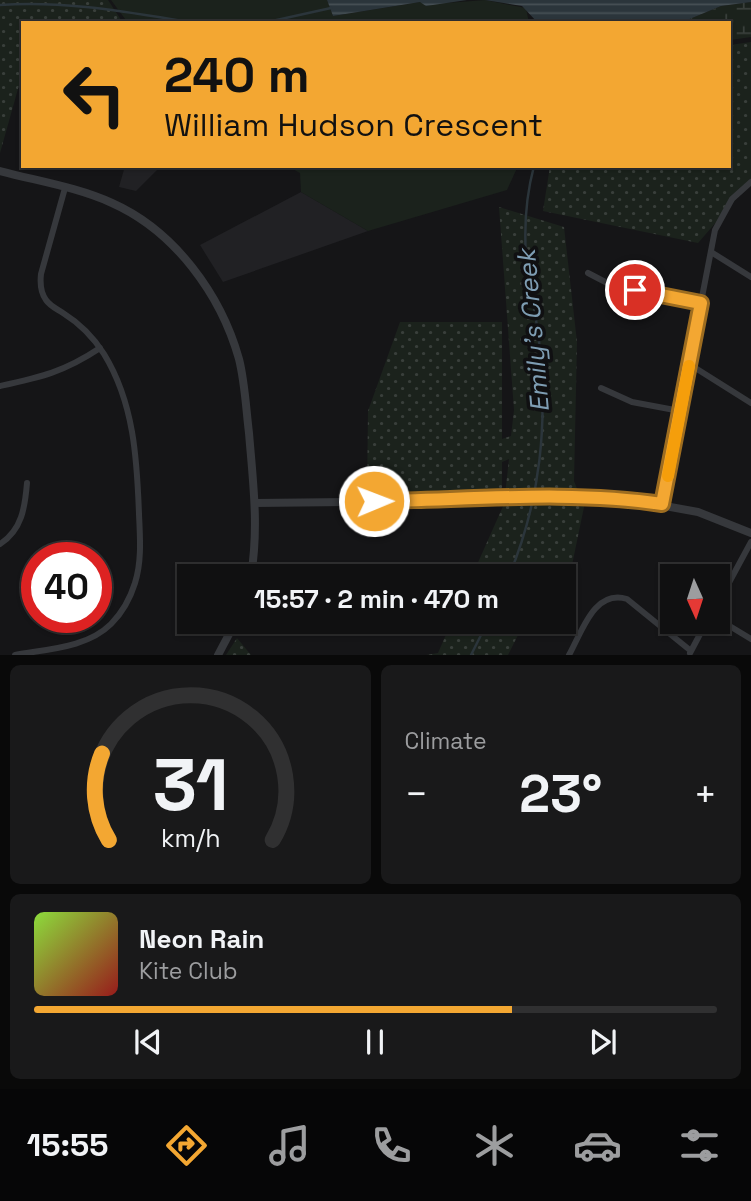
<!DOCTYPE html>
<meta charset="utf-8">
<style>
:root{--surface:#101011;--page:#19191a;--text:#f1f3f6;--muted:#9c9d9f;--line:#303031;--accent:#f3a732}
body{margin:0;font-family:"Space Grotesk",sans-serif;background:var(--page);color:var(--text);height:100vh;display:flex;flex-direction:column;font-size:26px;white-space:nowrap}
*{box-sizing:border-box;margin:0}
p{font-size:23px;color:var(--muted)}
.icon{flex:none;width:38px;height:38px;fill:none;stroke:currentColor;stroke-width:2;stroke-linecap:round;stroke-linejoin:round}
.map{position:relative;height:655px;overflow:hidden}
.drawer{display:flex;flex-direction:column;gap:10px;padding:10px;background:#090909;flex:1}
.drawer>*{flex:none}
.hud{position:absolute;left:21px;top:21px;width:710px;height:147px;border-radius:0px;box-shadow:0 2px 5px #0004,0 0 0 2px var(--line);background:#f3a732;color:#111;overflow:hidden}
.needle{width:46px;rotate:177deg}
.buttons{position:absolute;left:660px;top:564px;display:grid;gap:14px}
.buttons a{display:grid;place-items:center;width:70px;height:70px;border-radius:0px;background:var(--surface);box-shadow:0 2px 5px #0004,0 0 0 2px var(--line);font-size:35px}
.speed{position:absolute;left:21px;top:542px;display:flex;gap:14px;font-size:35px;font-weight:700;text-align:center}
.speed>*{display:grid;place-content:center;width:91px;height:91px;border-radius:50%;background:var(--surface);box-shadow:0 2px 5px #0004,0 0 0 2px var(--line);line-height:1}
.speed .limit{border:10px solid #d22;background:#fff;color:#111}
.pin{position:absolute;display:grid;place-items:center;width:60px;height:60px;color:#fff;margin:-30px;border:4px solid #fff;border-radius:50%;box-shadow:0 2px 7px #0007}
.me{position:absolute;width:77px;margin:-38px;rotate:89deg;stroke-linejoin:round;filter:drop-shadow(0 0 5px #0008)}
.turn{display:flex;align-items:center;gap:24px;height:147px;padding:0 28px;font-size:32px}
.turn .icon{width:91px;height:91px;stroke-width:2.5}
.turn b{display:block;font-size:49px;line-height:60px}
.big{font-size:52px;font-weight:800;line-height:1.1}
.drawer .widget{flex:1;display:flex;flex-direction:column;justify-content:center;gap:10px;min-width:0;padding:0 24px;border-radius:10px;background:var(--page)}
.drawer .dial{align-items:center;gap:0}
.dial svg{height:182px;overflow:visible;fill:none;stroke:var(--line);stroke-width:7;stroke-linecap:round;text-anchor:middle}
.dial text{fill:var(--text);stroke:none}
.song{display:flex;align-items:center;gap:21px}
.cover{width:84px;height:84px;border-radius:10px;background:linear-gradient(135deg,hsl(90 70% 55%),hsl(0 70% 35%))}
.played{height:7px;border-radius:4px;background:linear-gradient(90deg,var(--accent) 70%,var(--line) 70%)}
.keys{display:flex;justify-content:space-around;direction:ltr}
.heat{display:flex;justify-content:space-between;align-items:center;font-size:38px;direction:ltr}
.drawer .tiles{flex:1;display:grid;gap:10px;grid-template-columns:1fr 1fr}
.widget:last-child{grid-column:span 2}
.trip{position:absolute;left:177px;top:564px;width:399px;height:70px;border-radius:0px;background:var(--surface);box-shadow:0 2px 5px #0004,0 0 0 2px var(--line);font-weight:800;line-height:70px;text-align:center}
.menu{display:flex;height:112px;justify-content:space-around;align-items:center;background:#060607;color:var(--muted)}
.menu .icon{width:49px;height:49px}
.menu .active{color:var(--accent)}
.menu b{font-size:32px;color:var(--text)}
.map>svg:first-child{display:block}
.built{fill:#212124}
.grass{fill:#1b221c}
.wetland{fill:url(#wetland-marsh)}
.park{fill:url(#park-dots)}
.water{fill:url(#water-rules)}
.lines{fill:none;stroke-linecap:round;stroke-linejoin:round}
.stream{stroke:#2b353b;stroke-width:2.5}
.minor{stroke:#36383c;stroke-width:6}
.tertiary{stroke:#36383c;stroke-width:8}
.route-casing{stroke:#9e6d20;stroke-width:18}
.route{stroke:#f3a732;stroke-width:12}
.slow{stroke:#f59e0b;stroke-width:12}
.labels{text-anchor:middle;stroke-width:7;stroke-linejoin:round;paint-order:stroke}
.water-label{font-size:26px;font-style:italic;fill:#7e9db3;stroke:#101012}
</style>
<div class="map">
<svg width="751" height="655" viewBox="0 0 751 655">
<defs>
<pattern id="wetland-marsh" width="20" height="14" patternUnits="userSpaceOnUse" patternTransform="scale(1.75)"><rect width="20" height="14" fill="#1b221c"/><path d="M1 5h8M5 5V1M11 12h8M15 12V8" fill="none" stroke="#393f3b"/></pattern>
<pattern id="park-dots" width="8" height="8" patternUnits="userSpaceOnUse" patternTransform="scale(1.75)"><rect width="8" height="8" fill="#1b221c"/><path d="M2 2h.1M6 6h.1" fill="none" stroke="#393f3b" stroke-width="1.8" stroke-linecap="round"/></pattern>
<pattern id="water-rules" width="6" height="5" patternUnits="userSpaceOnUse" patternTransform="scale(1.75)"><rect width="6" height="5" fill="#2b353b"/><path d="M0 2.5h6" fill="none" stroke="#475055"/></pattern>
</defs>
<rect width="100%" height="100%" fill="#151517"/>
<!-- built -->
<path class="built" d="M125,166H161L136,191L119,187Z
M301,192L368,231L223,282L200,245Z"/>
<!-- grass -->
<path class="grass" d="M111,0H327L333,16L420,2L433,4L485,0L526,8L529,23H128Z
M287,166H518L507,190L368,231L301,192L300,173Z"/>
<!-- wetland -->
<path class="wetland" d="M751,2V37L730,40V23H680L721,6Z"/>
<!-- park -->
<path class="park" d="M0,0H108L123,23H23V71L0,153Z
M751,42V182L698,243L543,211L550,166H730V45Z
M499,207L564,227L577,342L574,481L584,507L572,565L548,576H472L504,504L509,459L502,462V491L367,493L368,411L400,322H502V439L511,436L514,410Z
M452,621H525L508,655H426L438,653Z
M237,638L251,655H226Z"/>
<!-- water -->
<path class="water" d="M327,0H467L426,6L420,2L333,16Z
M485,0H751V2L721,6L680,23H538L522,6Z"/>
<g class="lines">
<!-- stream -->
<path class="stream" d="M0,5C65,0 132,13 196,23
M263,23L331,8
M509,576C541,499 548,423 539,341C536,312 528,284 526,256C524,226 526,196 534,166
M471,655L488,621"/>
<!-- minor -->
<path class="minor" d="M711,252L751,277
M588,273L613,286L701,303
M689,364L751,403
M0,386C41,377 64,372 100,348
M601,388L632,402L680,411
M662,504L715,230L732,199L751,182
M0,544C22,530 25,507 27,483
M718,603L751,542
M718,619L751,639
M690,653L707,621
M15,655C47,649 87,648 111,624C122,613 130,599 135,583C142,561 140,537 139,514C137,459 134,403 104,354C94,338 79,323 63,313C57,309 50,306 46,300C40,292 40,283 41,274L65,188
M569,655C582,632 594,589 627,599L691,651"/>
<!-- tertiary -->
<path class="tertiary" d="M0,171C37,181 77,187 112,203C175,231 221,295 239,359C245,383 246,409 249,433C253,482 259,527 251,576
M255,503L626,499L698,512L751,533
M218,655L236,621"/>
</g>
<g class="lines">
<defs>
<path id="route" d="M374,501C467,500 570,490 662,504L701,303L635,290"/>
</defs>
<!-- route casing -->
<use href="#route" class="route-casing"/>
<!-- route -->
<use href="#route" class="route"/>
<!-- slow -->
<path class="slow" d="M668,476L689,366"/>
</g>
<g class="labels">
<!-- water labels -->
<g class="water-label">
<text transform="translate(533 331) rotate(-95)" y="9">Emily's Creek</text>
</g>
</g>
</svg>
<div class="buttons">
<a><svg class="needle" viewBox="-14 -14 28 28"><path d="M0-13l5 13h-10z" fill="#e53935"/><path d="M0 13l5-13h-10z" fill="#9c9d9f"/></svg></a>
</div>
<div class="speed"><div class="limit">40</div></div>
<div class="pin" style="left:635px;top:290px;background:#d93025"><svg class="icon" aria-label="arrive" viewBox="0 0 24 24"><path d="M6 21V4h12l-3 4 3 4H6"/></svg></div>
<svg class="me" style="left:374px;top:501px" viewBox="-20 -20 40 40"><circle r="17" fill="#f3a732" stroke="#fff" stroke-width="3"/><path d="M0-11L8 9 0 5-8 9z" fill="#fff"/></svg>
<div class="trip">15:57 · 2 min · 470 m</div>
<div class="hud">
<div class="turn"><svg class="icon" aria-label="left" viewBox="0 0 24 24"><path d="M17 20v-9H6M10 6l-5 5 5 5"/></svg><div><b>240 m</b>William Hudson Crescent</div></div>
</div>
</div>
<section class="drawer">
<div class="tiles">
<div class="widget dial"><svg viewBox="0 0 100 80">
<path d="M14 69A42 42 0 1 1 86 69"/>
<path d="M14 69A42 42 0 0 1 11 31" stroke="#f3a732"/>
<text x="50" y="56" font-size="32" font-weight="700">31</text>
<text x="50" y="72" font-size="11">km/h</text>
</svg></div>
<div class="widget"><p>Climate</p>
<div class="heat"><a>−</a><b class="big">23°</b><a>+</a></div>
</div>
<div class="widget">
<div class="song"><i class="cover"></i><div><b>Neon Rain</b><p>Kite Club</p></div></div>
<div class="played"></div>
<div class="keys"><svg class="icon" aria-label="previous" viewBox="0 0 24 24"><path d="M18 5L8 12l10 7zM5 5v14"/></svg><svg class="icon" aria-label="pause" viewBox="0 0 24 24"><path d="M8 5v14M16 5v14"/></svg><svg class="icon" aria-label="next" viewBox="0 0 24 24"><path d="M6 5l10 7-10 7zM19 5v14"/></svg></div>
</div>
</div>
</section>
<nav class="menu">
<b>15:55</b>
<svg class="icon active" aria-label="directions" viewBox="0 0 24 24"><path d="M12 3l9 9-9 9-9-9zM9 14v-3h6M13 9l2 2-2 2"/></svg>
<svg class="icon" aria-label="music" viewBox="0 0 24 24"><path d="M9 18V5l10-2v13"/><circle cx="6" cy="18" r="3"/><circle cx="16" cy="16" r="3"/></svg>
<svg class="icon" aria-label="phone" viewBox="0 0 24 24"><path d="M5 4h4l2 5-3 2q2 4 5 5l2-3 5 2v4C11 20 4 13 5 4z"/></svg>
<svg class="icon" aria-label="climate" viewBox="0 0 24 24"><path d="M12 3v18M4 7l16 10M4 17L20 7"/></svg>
<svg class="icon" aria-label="car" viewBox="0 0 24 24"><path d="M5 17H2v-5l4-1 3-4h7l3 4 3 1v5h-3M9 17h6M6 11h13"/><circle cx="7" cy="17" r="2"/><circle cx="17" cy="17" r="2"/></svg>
<svg class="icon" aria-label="filters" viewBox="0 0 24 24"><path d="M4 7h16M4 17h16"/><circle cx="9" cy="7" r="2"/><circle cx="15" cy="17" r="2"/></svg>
</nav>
